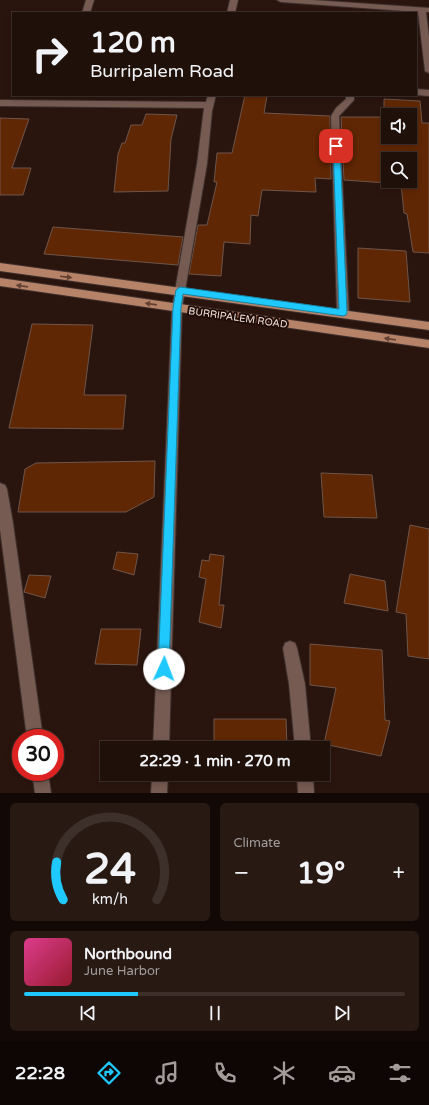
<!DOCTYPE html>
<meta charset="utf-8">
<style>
:root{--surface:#20100a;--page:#281913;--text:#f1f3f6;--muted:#a29d9c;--line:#3d302b;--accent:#20c9fd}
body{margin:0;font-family:"Varela Round",sans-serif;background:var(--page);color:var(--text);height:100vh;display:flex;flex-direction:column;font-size:15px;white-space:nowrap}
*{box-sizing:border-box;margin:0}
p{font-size:13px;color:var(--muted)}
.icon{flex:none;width:22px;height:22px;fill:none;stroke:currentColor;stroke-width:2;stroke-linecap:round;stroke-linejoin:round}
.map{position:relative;height:793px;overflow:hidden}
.drawer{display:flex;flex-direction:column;gap:10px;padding:10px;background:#120906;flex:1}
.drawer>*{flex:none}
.top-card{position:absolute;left:12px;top:12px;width:405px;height:84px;border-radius:0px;box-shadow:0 2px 6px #0003,0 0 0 1px var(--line);background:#20100a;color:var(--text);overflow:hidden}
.controls{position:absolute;left:381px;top:108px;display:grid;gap:8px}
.controls a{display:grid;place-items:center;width:36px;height:36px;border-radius:0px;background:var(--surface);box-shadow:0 2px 6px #0003,0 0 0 1px var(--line);font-size:20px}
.speed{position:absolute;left:12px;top:729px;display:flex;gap:8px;font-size:20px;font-weight:700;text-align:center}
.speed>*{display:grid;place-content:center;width:52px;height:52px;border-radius:50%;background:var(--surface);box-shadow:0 2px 6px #0003,0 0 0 1px var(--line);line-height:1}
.speed .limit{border:6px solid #d22;background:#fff;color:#111}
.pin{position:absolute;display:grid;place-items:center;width:34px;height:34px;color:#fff;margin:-17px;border-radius:8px;box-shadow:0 2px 6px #0006}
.me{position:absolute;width:44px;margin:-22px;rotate:2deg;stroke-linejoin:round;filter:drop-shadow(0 0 3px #0008)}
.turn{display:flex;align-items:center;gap:14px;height:84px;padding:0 12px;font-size:18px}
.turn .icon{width:52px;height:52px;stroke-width:2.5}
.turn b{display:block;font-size:28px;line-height:34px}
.big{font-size:30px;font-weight:700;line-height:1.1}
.drawer .card{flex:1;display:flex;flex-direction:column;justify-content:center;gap:6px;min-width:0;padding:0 14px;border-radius:6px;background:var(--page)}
.drawer .dial{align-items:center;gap:0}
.dial svg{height:104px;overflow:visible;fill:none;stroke:var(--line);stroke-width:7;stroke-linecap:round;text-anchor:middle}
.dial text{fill:var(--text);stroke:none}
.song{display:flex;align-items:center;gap:12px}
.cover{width:48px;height:48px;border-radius:6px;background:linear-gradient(135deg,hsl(330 70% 55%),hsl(350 70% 35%))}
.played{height:4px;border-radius:2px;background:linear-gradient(90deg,var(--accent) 30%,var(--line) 30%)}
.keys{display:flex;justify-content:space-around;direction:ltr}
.heat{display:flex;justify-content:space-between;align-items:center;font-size:22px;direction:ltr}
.drawer .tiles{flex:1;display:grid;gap:10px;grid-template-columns:1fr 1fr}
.card:last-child{grid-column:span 2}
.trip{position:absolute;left:100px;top:741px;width:230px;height:40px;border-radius:0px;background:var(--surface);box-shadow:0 2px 6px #0003,0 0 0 1px var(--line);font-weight:700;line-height:40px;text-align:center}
.tabs{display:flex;height:64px;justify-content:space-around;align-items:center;background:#0d0604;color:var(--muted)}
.tabs .icon{width:28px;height:28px}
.tabs .current{color:var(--accent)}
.tabs b{font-size:18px;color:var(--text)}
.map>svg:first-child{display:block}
.building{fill:#602704;stroke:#6e554a;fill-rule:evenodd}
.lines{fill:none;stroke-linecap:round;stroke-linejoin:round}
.minor-casing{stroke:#3e2f2c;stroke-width:2}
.major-casing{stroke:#3e2f2c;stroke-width:2}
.minor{fill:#755b52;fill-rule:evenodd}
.major{fill:#b68369;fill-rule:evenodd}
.oneway{fill:#644233}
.route{fill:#20c9fd;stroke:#1583a4}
.labels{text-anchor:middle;stroke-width:4;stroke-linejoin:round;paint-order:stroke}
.street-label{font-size:10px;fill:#f2e3de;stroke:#200c06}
</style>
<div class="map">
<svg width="429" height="793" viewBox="0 0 429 793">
<rect width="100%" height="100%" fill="#2a150e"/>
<!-- building -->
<path class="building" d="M245,95L267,96L264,113L330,116L331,179L315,178L316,192L262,190L258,216L251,215L250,244L224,242L221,276L189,274L198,225H207L217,182H214L217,153H232Z
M384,99L420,101L422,123H429V253L413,252L407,214L404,213L401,184L344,180L341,117H384ZM388,115H410V137H388ZM388,159H410V181H388Z
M146,114L177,115L171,139L168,191L114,192L118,154L122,143H125L131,125H142Z
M0,118L29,119L12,168H31L23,195H0Z
M53,227L183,237L178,265L44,254Z
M358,248L406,251L410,302L358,298Z
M32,324L93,325L84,395H126L123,429L9,428Z
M155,461L154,497L126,512H18L25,469L36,463Z
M321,473L372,475L377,518L324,517Z
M410,525L429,529V659L408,656L406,614L396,612Z
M117,552L138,554L134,575L113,569Z
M210,554L224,556L219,605H224L221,628L199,622L206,579L199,577L202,560L209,561Z
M350,574L385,581L388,611L344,603Z
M29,575L51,576L45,598L24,592Z
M101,629H141L137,665L95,664Z
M310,644L382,650L385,720L390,721L381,756L324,744L336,688L310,685Z
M214,719H286L287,748H214Z"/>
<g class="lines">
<defs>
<path id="minor" d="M86,0H94L90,13H82Z
M230,0H238L235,13H227Z
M277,0H313L429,8V12H426L429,37V73L425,71L418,12L281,2Z
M416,89L429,90V96L416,95Z
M208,95H216L212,111L207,164L182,308L169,748H153L172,308L197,164L204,108L0,106V100L206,102Z
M346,95H354V100L339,116L349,313L347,316L343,317L339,316L337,313L331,116L336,108L346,99Z
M0,483L5,485L7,489L13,523L43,738H27L0,529Z
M290,641L295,643L297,648L305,684L311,748H295L289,684L283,648L285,643Z
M32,772H48L51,793H35Z
M152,774H168L167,793H151Z
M297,774H313L314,793H298Z"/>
<path id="major" d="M0,263L429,322V330L0,271Z
M0,278L429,340V348L0,286Z"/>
</defs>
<!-- minor casing -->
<use href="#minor" class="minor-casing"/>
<!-- major casing -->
<use href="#major" class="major-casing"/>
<!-- minor -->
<use href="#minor" class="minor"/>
<!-- major -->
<use href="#major" class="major"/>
</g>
<!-- one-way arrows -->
<defs><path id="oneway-solid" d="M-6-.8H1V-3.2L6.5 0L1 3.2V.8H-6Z"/></defs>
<g class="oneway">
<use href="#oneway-solid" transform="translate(66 277) rotate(7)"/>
<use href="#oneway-solid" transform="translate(22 286) rotate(-172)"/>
<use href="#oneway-solid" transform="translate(151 304) rotate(-172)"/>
<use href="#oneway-solid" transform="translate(390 339) rotate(-172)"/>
</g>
<!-- route -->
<path class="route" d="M336,144L340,146L347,313L346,315L343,316L183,294L181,308L169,669L168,673L164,675L159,673L158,669L173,308L176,290L180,287L339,309L333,146Z"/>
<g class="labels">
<!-- street labels -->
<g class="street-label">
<text transform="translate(238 317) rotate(8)" y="4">BURRIPALEM ROAD</text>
</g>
</g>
</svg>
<div class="controls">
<a><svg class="icon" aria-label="sound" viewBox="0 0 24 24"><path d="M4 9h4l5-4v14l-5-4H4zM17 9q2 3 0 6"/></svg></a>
<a><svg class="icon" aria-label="search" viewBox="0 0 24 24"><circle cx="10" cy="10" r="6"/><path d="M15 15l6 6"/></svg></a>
</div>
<div class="speed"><div class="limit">30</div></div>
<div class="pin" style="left:336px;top:146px;background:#d93025"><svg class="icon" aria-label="arrive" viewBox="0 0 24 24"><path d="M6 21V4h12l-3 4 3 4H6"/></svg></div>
<svg class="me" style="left:164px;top:669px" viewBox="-20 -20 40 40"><circle r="19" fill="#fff"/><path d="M0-13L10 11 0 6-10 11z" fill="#20c9fd"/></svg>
<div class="trip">22:29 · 1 min · 270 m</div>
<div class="top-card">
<div class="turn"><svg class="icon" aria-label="right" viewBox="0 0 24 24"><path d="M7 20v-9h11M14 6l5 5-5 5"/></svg><div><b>120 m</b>Burripalem Road</div></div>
</div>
</div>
<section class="drawer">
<div class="tiles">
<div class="card dial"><svg viewBox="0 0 100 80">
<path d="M14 69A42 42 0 1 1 86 69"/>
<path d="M14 69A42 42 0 0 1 9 40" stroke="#20c9fd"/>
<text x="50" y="56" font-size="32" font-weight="700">24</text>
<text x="50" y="72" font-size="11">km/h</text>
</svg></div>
<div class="card"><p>Climate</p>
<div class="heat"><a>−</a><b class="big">19°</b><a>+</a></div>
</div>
<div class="card">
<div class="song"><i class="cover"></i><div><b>Northbound</b><p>June Harbor</p></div></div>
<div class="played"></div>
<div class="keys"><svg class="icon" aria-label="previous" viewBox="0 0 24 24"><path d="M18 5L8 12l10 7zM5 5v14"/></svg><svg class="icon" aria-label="pause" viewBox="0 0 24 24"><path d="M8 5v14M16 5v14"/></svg><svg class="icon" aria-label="next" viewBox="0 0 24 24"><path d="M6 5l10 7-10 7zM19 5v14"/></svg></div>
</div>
</div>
</section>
<nav class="tabs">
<b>22:28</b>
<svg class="icon current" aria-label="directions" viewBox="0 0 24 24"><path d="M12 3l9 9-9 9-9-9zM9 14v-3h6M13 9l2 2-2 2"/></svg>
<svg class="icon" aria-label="music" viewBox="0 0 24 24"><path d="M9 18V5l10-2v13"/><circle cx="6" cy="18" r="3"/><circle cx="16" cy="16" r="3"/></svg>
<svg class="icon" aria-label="phone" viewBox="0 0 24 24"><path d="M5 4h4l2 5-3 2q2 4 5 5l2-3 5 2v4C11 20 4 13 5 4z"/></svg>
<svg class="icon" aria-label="climate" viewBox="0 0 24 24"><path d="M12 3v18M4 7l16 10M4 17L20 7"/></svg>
<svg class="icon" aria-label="car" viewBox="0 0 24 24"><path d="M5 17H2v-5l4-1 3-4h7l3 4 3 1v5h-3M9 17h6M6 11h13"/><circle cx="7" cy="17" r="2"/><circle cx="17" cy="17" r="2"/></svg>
<svg class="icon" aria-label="filters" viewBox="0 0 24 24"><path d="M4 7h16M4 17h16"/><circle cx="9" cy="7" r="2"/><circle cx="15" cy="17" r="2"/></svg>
</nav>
